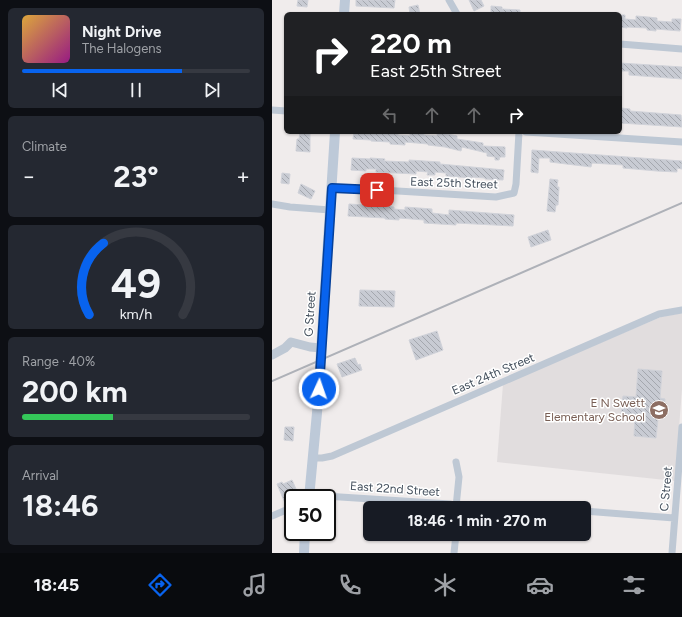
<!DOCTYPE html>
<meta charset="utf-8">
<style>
:root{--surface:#171b24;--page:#242831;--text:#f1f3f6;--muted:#9ea1a6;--line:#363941;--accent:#0863ee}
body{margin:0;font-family:Figtree,sans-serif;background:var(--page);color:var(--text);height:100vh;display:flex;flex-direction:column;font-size:15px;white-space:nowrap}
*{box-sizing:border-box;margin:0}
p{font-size:13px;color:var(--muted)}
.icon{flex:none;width:22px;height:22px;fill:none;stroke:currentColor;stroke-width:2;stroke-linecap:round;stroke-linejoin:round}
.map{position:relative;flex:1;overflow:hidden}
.panel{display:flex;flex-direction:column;gap:8px;padding:8px;background:#0d0f14;width:272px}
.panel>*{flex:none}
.hud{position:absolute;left:12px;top:12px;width:338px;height:122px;border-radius:6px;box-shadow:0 1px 3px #0004;background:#202124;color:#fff;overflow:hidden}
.speed{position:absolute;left:12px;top:489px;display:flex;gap:8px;font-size:20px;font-weight:700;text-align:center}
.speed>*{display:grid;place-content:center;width:52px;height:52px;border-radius:50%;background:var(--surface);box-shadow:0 1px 3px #0004;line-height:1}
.speed .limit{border:2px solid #111;border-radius:6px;background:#fff;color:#111}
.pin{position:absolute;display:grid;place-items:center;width:34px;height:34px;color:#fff;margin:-17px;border-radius:8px;box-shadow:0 2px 6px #0006}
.me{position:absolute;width:44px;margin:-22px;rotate:3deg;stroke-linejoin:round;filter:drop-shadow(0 0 3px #0008)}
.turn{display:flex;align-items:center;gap:14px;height:84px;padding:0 20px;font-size:18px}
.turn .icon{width:52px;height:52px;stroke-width:2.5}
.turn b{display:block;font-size:28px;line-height:34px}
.lanes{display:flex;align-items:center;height:38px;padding:0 20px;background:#0003;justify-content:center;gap:20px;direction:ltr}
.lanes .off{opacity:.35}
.big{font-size:30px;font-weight:700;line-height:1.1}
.panel .widget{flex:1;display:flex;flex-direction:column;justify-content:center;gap:6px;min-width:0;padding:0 14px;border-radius:6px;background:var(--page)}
.panel .dial{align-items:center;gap:0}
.dial svg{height:104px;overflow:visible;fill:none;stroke:var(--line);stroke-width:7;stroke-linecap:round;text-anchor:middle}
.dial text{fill:var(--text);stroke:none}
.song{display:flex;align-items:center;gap:12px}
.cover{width:48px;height:48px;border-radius:6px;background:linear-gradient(135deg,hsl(40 70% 55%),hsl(310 70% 35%))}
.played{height:4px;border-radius:2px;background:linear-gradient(90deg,var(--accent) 70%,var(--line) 70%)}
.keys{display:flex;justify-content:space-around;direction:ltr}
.heat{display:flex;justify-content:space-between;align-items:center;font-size:22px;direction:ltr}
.charge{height:6px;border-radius:3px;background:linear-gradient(90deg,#34c759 40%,var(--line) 0)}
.trip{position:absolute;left:91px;top:501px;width:228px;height:40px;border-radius:6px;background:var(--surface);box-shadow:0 1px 3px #0004;font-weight:700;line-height:40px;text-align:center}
.tabs{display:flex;height:64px;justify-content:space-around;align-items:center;background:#090b0e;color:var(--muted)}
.tabs .icon{width:28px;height:28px}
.tabs .current{color:var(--accent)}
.tabs b{font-size:18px;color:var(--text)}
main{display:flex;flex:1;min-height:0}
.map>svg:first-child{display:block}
.education{fill:#e1ddde}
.building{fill:url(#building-back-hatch);stroke:#d0d2d9}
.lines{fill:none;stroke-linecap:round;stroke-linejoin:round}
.minor{stroke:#bec8d4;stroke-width:7}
.tertiary{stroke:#bec8d4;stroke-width:9}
.secondary{stroke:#bdc9d8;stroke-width:10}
.rail{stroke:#aeb1b8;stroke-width:2}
.route-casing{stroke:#05409b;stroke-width:10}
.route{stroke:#0863ee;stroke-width:7}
.labels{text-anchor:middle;stroke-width:3;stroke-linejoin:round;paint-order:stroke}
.street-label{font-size:12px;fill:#434f5c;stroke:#fff}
.education-label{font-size:12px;fill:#785e54;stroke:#fff;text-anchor:end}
</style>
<main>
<section class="panel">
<div class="widget">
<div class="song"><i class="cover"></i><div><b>Night Drive</b><p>The Halogens</p></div></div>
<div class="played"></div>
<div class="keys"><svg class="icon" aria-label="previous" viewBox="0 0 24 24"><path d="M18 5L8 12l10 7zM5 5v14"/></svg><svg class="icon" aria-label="pause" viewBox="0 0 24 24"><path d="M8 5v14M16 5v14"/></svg><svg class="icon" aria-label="next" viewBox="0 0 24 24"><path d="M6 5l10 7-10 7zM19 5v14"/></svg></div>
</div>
<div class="widget"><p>Climate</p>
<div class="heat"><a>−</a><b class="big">23°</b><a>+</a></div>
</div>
<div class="widget dial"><svg viewBox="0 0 100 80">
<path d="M14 69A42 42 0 1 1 86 69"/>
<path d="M14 69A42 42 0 0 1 25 14" stroke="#0863ee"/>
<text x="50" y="56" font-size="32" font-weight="700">49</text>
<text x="50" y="72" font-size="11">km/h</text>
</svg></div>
<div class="widget"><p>Range · 40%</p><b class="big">200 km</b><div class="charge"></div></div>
<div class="widget"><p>Arrival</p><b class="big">18:46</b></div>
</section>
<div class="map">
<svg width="410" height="553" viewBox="0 0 410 553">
<defs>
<pattern id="building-back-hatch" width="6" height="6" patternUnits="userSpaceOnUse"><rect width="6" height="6" fill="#c8cbd3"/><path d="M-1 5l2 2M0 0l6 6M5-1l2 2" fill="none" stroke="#a4a7ae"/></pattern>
</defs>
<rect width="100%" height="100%" fill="#f0ecec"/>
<!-- education -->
<path class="education" d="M410,313V389L403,481L225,462L231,384L389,317Z"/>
<!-- building -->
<path class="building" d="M26,0H36L35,7L25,6Z
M84,0H123L122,8L84,6Z
M197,0H209L212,6L202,11Z
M146,5L148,14H138L137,7Z
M219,6L230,7V9L248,10V14H219Z
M348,15H353V19L364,20V16L376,17L385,18V21L400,22V19H409L408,31L384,29V31L375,30V28L355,27V28L348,27Z
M348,63L410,67V79L357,75V71H348Z
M349,108L358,109V111L409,115L410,127L348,123Z
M28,132H38V152L24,151L25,139H27Z
M82,132H126V135L138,136V132H152V135L165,136V133L175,134L185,136V139L211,143V146L233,147V157H228L227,160H223V157L215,156V153L190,147L189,151L173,147L156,145V144L133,142V145L118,144V142L99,141V140L81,139Z
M260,150L410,161V169L405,168V172L385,171L351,168V165L320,163L319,167L278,162V158H267L266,173L259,172Z
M80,158L98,159V158L113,159L112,161L137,162V160L168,162V164L232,170L231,180L213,179V178L200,177V178L174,176V173L163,172V175H155L156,172L144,171V174L104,172V169H94V171L79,170Z
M10,173L18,174L17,184L9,183Z
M278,179L286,180L285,187H287L286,205H284L283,212L275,211Z
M29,184L43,191L39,199L26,193Z
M77,204L122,207V209L133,210V207L160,209V213L177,215V210L242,215L241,226L184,223V225L152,223V220L127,218V220L113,219V218L76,216Z
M276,230L279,240L259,247L256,237Z
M88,290L123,291L122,307L87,306Z
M165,331L171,350L144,360L137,340Z
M83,358L86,365L88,364L90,370L70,377L65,364Z
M366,369L390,371L388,398L393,399L391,419H386L384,438L362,436L363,416L349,415L351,396L364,397Z
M13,427H22L21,441L12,440Z
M20,480L28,498H17L18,501L13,503L5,484L10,482L11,484Z"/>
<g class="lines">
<!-- minor -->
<path class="minor" d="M177,0L185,14
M348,44L410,49
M0,110L14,111
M254,132L410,142
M60,187L224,197L242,193L244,184L247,132
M0,204L18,207L58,210
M41,458H50L60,456L387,314L410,310
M184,462L187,477L184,507L185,508
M37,495L178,504L184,507
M266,507L274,508
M312,511L402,518
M0,516L21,507
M182,553L184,534
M400,553L410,427"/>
<!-- tertiary -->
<path class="tertiary" d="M0,355L13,348L19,342L38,347L49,348"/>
<!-- secondary -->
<path class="secondary" d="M72,14L73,0
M37,498L45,413L63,132
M32,553L33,532"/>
<!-- rail -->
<path class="rail" d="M0,381L410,203"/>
</g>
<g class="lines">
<defs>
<path id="route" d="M47,389L60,188L105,190"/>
</defs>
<!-- route casing -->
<use href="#route" class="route-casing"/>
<!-- route -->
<use href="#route" class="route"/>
</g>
<!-- icons -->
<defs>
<symbol id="school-disc" viewBox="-11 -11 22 22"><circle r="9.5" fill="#8d6e63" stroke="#fff"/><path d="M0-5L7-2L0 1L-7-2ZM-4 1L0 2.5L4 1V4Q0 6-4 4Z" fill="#fff"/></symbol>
</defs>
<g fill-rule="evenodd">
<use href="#school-disc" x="376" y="399" width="22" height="22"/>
</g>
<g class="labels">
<!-- street labels -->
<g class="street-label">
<text transform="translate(182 183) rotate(2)" y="4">East 25th Street</text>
<text transform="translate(38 314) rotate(-86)" y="4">G Street</text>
<text transform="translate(221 374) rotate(-23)" y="4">East 24th Street</text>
<text transform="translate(123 489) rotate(4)" y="4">East 22nd Street</text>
<text transform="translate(394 489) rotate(-85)" y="4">C Street</text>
</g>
<!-- education labels -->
<g class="education-label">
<text x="373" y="407">E N Swett<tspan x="373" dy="14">Elementary School</tspan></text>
</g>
</g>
</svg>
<div class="speed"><div class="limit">50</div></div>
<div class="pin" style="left:105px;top:190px;background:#d93025"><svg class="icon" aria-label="arrive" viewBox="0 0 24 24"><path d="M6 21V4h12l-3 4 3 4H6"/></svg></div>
<svg class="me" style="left:47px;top:389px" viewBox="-20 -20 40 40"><circle r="17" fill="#0863ee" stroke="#fff" stroke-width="3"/><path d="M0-11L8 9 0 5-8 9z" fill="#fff"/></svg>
<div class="trip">18:46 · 1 min · 270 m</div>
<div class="hud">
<div class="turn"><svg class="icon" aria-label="right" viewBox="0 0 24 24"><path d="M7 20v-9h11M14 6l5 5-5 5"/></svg><div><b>220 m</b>East 25th Street</div></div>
<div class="lanes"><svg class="icon off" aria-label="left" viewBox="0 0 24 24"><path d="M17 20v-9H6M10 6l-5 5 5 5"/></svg><svg class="icon off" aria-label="ahead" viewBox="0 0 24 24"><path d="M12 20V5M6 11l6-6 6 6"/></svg><svg class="icon off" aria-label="ahead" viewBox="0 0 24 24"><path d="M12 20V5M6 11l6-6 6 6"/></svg><svg class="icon" aria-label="right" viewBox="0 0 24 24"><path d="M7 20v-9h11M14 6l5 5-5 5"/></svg></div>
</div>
</div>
</main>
<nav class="tabs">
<b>18:45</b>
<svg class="icon current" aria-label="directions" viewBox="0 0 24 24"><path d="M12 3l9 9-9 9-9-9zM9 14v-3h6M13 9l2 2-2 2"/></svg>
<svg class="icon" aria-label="music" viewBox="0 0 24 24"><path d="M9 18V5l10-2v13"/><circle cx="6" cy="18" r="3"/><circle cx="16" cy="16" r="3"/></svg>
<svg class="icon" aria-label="phone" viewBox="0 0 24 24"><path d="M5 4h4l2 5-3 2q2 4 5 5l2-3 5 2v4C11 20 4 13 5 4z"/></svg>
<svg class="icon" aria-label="climate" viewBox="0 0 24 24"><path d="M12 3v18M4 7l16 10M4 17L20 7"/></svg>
<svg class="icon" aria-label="car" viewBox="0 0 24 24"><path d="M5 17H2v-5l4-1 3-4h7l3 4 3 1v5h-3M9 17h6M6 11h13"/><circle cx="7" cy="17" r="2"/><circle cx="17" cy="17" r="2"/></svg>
<svg class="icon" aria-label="filters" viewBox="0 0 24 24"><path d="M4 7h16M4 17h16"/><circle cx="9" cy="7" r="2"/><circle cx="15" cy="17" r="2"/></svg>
</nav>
